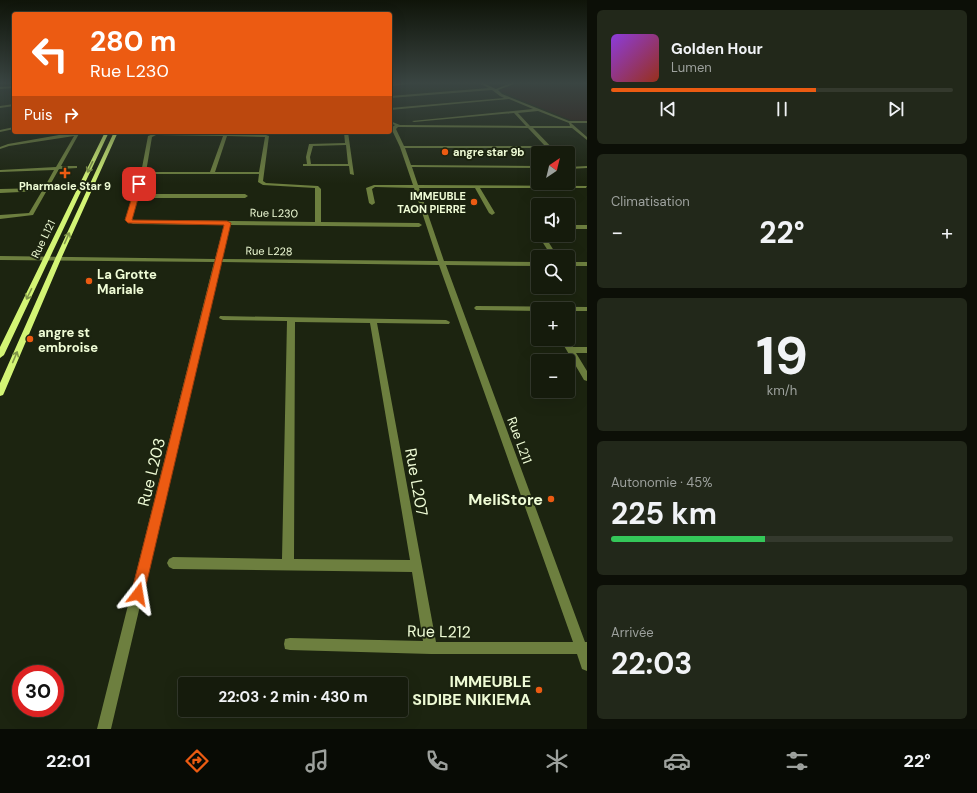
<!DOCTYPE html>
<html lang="fr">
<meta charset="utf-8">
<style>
:root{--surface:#151b0c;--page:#22281a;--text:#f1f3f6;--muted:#9da19d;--line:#34392d;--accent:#ec5b12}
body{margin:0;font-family:"DM Sans",sans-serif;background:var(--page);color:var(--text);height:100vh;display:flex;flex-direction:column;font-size:15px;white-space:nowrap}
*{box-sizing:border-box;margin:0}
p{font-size:13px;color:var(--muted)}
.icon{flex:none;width:22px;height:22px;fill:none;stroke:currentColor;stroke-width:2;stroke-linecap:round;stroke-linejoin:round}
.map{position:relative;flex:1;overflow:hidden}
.sheet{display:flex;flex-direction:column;gap:10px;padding:10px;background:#0c0f07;width:390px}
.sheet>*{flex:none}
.guide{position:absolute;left:12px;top:12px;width:380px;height:122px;border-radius:4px;box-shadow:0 4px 16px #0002,0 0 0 1px var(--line);background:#ec5b12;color:#fff;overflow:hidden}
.needle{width:26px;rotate:35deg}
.tools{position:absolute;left:531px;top:146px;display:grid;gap:8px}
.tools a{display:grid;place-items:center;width:44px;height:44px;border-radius:4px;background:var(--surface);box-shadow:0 4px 16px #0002,0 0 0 1px var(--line);font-size:20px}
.speed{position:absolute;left:12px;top:665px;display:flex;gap:8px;font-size:20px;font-weight:700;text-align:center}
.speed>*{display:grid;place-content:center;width:52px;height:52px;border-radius:50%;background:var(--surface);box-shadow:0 4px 16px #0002,0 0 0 1px var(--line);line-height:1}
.speed .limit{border:6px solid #d22;background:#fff;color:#111}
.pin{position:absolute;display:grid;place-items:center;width:34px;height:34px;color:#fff;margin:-17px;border-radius:8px;box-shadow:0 2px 6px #0006}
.me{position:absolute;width:44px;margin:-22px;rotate:14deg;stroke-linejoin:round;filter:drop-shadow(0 0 3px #0008)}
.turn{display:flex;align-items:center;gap:14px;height:84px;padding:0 12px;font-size:18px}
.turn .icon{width:52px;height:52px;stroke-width:2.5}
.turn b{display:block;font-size:28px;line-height:34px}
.then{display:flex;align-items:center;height:38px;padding:0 12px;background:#0003;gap:8px;font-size:15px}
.big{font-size:30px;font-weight:700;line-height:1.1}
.sheet .tile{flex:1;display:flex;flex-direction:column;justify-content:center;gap:6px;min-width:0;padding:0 14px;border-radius:6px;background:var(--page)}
.sheet .dial{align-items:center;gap:0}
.dial b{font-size:52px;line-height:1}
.song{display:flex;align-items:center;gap:12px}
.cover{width:48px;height:48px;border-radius:6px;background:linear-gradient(135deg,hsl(270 70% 55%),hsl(10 70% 35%))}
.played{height:4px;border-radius:2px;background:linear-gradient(90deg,var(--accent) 60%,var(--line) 60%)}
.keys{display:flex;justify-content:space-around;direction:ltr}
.heat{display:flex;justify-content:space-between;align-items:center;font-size:22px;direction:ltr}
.charge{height:6px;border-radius:3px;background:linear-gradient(90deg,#34c759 45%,var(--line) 0)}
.trip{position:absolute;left:178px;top:677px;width:230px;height:40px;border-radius:4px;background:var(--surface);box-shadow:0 4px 16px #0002,0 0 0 1px var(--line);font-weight:700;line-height:40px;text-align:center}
.tab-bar{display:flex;height:64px;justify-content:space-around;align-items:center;background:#080b05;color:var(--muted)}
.tab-bar .icon{width:28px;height:28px}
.tab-bar .current{color:var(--accent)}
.tab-bar b{font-size:18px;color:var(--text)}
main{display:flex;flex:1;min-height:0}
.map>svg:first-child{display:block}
.green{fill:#2d1914}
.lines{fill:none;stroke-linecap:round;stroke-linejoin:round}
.street{fill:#6d7f3f;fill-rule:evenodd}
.secondary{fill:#d3f475;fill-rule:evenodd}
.oneway{stroke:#819648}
.route{fill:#ec5b12;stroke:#993b0c}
.poi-dot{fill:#ec5b12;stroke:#1c2410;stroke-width:1.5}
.labels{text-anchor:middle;stroke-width:4;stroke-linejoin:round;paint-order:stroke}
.far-poi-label{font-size:11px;font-weight:bold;fill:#effcd6;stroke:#1c2410;text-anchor:start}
.far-street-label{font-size:11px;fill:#effcd6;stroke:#1c2410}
.poi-label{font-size:13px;font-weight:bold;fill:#effcd6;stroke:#1c2410;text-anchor:start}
.street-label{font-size:13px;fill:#effcd6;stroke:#1c2410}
.near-street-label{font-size:16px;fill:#effcd6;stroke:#1c2410}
.near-poi-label{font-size:16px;font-weight:bold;fill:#effcd6;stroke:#1c2410;text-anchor:end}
</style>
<main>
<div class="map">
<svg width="587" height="729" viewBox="0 0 587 729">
<rect width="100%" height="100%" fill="#1c2410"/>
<!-- green -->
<path class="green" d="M523,82H587V121L571,120L502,92L501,90Z"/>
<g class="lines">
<!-- street -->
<path class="street" d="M410,82H427L390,86V84Z
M476,82H481L496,89L514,82H519L498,90L502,94L569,121H587V123H571L587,137V140L572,128H533L557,153H553L548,148H405L411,165L538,166V168L412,167L418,185L587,186L586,188H480L495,213L492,215L489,213L475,188H419L444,261L538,262V266L446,265L585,642H587V671L582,669L577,654H431L290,650L285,649L284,644L285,639L290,638L423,641L412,572L173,569L169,567L167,563L169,559L173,557L282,559L287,321L223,320L219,318L220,316L446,320L450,322L449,324L377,323L436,642H573L439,265L221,262L111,729H97L214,262L0,260V256L215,259L224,225L133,224L125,220L141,173L148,136L156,133L263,134L269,136L263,181L266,183L318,186L321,189V222L419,223L422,225L419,227L229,225L221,259L438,261L414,188L375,187L372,189L375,203L372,205L369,203L366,188L374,185H413L400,147L391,128L395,125L390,123V121L400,125L526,126L514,113L414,122L412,121L533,109L509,99L390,110V108L504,98L500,96L492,90L390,98V96L489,88ZM538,111L569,123L570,126H530L518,113ZM398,127L528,128L545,146H404L396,129ZM156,135L223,136L210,172H146L152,137ZM227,136L265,137L259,172H215ZM145,174H259L258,182L263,185L315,188V222L134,220L131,219L138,198H245L248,196L245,194H139ZM295,322L370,323L410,560L294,559Z
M14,86V88L0,89V87Z
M14,104V106L0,108V106Z
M14,127V129L0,132V130Z
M76,132H80L61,166H77V168L59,169L33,215L0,219V215L29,213L42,191L0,193V189L44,188L54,170L0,172V170L56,167L74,136L9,146L0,149V147L8,144Z
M344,132H348L354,175L350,174L349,166H303V164H307L306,157L309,144L345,143ZM346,145L348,164H311L310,157L313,146Z
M587,166V168L568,169V167Z
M538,225V233L535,231V227Z
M568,225H587V229H568Z
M538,235H544L558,257H552Z
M568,262H587V266H568Z
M476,306L587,307V311H568V309H538V311L478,310H476L474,308Z
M560,339H568L573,347H587V353H576L587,371V381L584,380Z"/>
<!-- secondary -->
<path class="secondary" d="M105,132H109L4,355L0,358V347Z
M114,132H118L61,259L4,393L3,395L0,396V383L55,259Z"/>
</g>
<!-- one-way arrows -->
<defs><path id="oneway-shaft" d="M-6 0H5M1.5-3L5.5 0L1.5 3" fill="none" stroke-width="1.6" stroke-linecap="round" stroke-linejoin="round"/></defs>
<g class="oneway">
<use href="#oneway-shaft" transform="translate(90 167) rotate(116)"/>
<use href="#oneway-shaft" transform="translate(67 238) rotate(-66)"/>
<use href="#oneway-shaft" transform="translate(29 294) rotate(116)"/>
<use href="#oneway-shaft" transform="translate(15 357) rotate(-67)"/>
</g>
<!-- sky -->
<linearGradient id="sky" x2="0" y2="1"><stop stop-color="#0f1409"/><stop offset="0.45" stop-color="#3a4542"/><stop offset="1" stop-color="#3a4542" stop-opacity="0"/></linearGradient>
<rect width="587" height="184" fill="url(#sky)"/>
<!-- route -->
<path class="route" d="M139,183L142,184L132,220L227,221L231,223L144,594L142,598L138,600L133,598L131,594L224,225L128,223L125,220L136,184Z"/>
<!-- markers -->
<g class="poi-dot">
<circle cx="445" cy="152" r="4"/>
<path d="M63 167h4v4h4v4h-4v4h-4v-4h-4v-4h4z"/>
<circle cx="474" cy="202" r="4"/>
<circle cx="89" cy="281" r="4"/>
<circle cx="30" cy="339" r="4"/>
<circle cx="551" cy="499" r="4"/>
<circle cx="539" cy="690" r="4"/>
</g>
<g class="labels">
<!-- far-poi labels -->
<g class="far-poi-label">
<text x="453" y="156">angre star 9b</text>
<text x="65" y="190" text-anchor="middle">Pharmacie Star 9</text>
<text x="466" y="200" text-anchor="end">IMMEUBLE<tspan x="466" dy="13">TAON PIERRE</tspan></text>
</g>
<!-- far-street labels -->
<g class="far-street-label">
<text transform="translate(274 213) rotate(1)" y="4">Rue L230</text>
<text transform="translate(43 239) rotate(-64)" y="4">Rue L121</text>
<text transform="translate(269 251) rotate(1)" y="4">Rue L228</text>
</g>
<!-- poi labels -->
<g class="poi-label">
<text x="97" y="279">La Grotte<tspan x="97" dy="15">Mariale</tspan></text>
<text x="38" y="337">angre st<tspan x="38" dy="15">embroise</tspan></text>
</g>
<!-- street labels -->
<g class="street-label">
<text transform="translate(520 440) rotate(70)" y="5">Rue L211</text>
</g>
<!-- near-street labels -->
<g class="near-street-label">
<text transform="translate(151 472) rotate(-76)" y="6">Rue L203</text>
<text transform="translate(417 482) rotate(80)" y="6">Rue L207</text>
<text transform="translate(439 631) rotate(1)" y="6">Rue L212</text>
</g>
<!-- near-poi labels -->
<g class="near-poi-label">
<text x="543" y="505">MeliStore</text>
<text x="531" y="687">IMMEUBLE<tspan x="531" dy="18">SIDIBE NIKIEMA</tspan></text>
</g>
</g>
</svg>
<div class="tools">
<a><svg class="needle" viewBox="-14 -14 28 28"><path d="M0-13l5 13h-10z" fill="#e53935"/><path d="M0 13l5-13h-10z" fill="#9da19d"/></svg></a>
<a><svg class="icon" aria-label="sound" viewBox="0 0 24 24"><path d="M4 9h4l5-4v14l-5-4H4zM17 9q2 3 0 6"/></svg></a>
<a><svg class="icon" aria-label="search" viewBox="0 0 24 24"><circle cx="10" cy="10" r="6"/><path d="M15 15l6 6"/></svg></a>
<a>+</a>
<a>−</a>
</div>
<div class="speed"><div class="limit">30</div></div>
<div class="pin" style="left:139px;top:184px;background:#d93025"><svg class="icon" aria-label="arrive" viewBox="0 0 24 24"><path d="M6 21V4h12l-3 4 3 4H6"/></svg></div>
<svg class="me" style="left:138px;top:594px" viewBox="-20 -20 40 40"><path d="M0-17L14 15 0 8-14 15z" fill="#ec5b12" stroke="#fff" stroke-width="4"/></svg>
<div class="trip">22:03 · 2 min · 430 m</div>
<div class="guide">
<div class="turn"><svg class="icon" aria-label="left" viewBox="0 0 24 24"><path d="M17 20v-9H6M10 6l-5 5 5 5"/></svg><div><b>280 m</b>Rue L230</div></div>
<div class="then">Puis<svg class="icon" aria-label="right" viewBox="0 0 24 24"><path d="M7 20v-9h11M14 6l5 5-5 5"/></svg></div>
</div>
</div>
<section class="sheet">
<div class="tile">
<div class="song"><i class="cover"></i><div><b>Golden Hour</b><p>Lumen</p></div></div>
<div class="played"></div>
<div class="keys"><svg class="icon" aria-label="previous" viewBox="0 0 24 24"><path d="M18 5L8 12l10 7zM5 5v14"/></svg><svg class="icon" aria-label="pause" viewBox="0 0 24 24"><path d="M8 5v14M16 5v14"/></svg><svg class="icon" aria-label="next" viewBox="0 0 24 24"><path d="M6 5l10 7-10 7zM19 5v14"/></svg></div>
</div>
<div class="tile"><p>Climatisation</p>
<div class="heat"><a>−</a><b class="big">22°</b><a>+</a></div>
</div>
<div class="tile dial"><b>19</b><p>km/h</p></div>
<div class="tile"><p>Autonomie · 45%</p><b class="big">225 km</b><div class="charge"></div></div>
<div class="tile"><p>Arrivée</p><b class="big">22:03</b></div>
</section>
</main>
<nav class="tab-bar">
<b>22:01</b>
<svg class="icon current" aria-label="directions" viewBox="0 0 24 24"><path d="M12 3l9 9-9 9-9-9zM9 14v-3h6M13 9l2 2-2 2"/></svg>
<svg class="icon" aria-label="music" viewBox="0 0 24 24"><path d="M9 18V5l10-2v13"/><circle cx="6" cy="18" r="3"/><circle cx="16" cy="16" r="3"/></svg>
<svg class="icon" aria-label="phone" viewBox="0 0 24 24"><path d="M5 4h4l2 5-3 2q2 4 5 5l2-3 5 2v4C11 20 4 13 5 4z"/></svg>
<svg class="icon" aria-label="climate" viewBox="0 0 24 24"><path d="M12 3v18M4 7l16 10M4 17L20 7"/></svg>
<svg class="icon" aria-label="car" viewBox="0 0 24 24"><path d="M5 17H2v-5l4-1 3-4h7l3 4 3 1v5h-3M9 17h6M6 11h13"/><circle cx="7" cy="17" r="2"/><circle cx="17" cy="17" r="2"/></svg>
<svg class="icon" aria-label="filters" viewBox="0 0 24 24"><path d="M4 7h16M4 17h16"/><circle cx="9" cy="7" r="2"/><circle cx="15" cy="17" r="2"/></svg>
<b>22°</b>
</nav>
